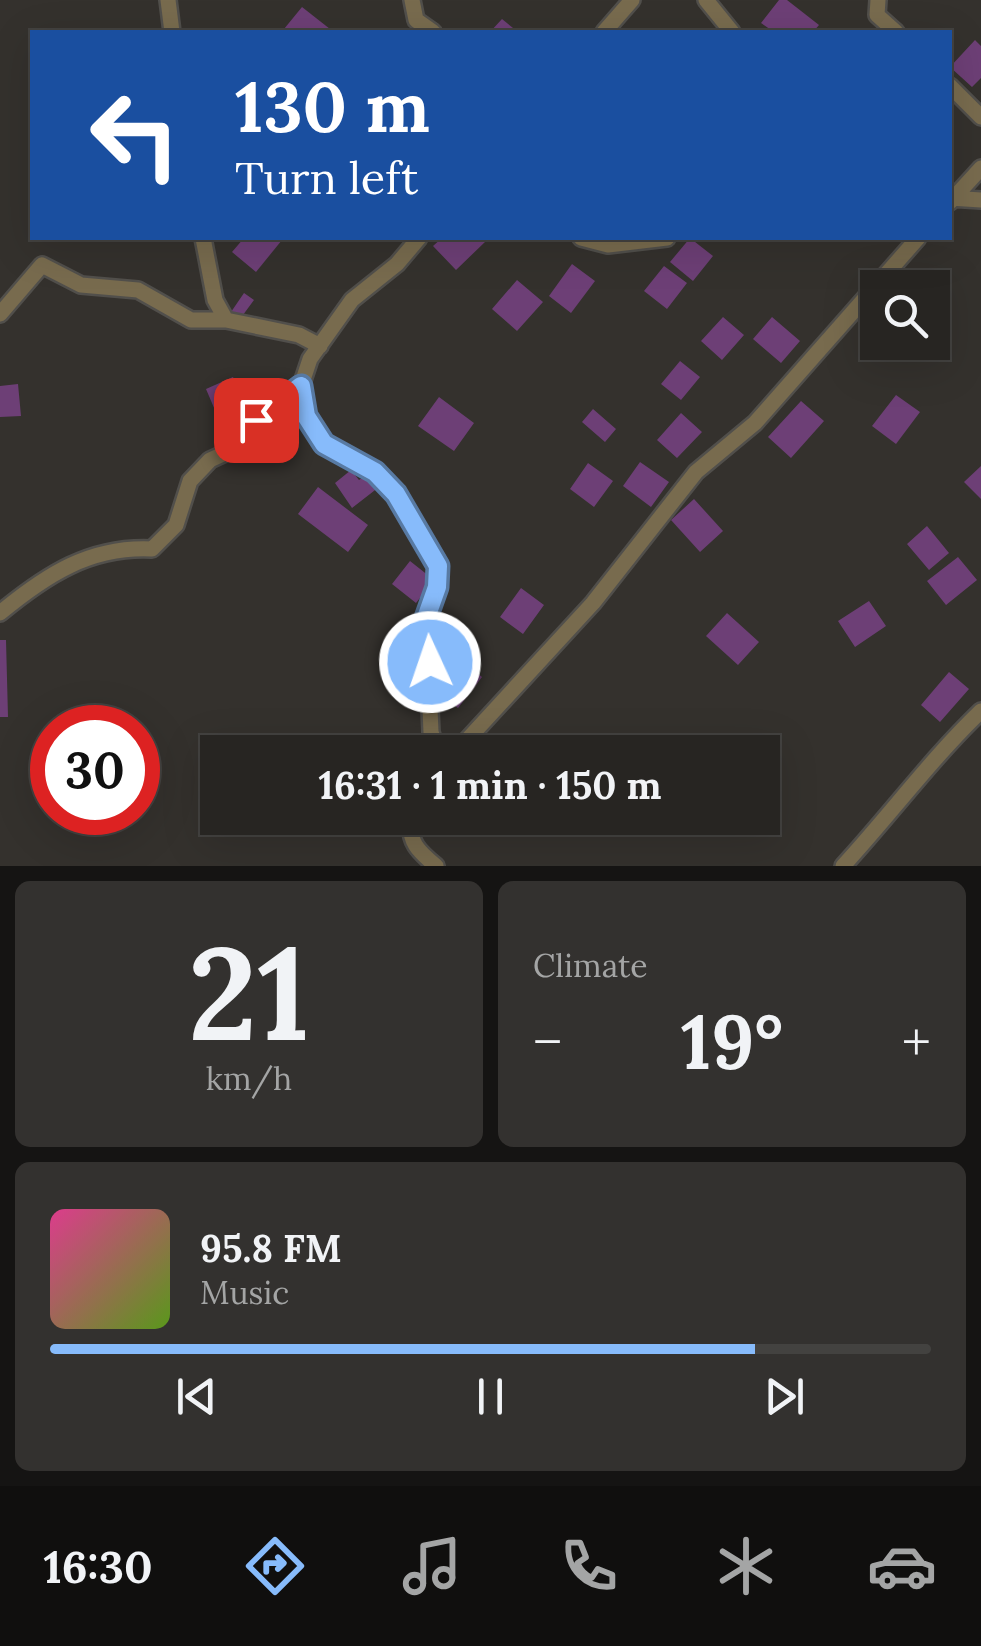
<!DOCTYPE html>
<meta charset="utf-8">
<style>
:root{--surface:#272522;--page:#33312f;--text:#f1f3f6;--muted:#a4a5a5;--line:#434240;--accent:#87bbfb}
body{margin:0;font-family:Lora,serif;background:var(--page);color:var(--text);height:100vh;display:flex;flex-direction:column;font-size:38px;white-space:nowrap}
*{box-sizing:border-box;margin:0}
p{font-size:32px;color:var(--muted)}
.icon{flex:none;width:55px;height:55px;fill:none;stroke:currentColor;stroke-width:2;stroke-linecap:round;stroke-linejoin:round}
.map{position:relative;height:866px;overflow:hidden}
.drawer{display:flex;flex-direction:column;gap:15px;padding:15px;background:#151413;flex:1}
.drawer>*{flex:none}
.top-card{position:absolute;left:30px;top:30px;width:922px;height:210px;border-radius:0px;box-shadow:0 10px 40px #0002,0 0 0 2px var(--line);background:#1a4fa0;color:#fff;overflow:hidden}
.controls{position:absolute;left:860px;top:270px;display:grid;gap:20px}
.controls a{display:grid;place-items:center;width:90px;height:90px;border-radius:0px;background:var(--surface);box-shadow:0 10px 40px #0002,0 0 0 2px var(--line);font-size:50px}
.speed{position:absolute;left:30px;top:705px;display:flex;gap:20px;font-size:50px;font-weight:700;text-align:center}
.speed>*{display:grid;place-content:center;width:130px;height:130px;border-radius:50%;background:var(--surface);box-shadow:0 10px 40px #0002,0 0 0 2px var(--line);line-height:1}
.speed .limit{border:15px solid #d22;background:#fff;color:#111}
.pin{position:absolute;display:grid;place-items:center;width:85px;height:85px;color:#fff;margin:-42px;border-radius:20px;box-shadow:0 5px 15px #0006}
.me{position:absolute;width:110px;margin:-55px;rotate:357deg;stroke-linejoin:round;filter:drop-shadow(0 0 8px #0008)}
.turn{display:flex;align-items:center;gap:35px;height:210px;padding:0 40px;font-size:45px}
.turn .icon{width:130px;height:130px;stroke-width:2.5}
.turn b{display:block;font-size:70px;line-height:85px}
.big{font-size:75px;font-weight:700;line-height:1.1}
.drawer .card{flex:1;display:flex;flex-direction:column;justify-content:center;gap:15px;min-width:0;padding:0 35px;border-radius:15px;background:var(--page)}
.drawer .dial{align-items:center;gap:0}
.dial b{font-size:130px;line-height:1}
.song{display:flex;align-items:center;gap:30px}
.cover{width:120px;height:120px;border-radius:15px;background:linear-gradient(135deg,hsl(330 70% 55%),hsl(90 70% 35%))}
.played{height:10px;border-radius:5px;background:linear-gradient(90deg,var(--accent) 80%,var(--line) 80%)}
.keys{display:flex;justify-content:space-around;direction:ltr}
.heat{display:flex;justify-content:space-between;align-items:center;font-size:55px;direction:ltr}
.drawer .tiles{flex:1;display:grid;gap:15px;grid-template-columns:1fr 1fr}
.card:last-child{grid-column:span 2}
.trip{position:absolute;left:200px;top:735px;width:580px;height:100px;border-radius:0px;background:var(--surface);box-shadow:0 10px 40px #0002,0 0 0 2px var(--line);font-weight:700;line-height:100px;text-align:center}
.tab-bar{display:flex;height:160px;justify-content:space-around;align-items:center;background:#100f0e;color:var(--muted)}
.tab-bar .icon{width:70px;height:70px}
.tab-bar .active{color:var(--accent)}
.tab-bar b{font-size:45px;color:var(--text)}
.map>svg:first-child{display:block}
.building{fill:#6d3f76}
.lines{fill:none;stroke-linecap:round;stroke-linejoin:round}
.minor-casing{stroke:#514f4b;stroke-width:20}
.minor{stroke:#786b4e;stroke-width:15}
.route-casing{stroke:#587aa3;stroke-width:25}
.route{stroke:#87bbfb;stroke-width:18}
</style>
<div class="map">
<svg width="981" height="866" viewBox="0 0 981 866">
<rect width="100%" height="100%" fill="#34312d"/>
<!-- building -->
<path class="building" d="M779,0H787L819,25L813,32H774L761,23Z
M302,7L330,29L327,32L284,29Z
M502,19L518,32H490Z
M975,40L981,46V78L972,87L950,67Z
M244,238H279L282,240L256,272L232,252Z
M442,238H480L485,242L456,270L433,246Z
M690,238L713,256L693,281L670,262Z
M572,264L595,281L571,313L549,296Z
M664,266L687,283L667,309L644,291Z
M517,280L543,302L517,331L492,309Z
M244,293L254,300L240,319L231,312Z
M723,317L744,335L722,360L701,341Z
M772,317L800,341L781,363L753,339Z
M680,361L700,377L681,400L661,384Z
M233,377L248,410L220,422L206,389Z
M18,384L21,416L0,417V386Z
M896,395L920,412L896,444L872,426Z
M439,397L474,423L454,451L418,426Z
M801,401L824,421L791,458L768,437Z
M593,409L616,429L605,442L582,422Z
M681,413L702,432L677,458L657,440Z
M640,462L669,482L651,507L623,486Z
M588,463L613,481L594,507L570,489Z
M981,466V499L964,482Z
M351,470L359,480L369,473L379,487L352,508L335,483Z
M318,487L368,525L348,552L298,514Z
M694,499L723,531L700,552L671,520Z
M927,526L949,553L929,570L907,544Z
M958,557L977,580L946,605L927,581Z
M410,561L434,580L416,603L392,584Z
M521,588L544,605L523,634L500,617Z
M869,601L886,626L855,647L838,621Z
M727,613L759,642L738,665L706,636Z
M0,640H6L8,717H0Z
M461,661L482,677L458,708L437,692Z
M949,672L969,689L940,722L921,705Z
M474,818H512L497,836Z"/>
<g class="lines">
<defs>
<path id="minor" d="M168,0L172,32
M412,0L416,20L433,32
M706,0L732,32
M878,0L877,15L896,32
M604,32L632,0
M950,86L981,117
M950,198L981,200
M950,202L981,168
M203,238L215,300L226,320L299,335L320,346
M419,238L397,264L352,300L310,359L301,386L306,416L324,444L375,472L396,494L438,567L437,587L426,618L431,732L437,752
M581,238L608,245L667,238
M0,314L42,265L81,285L138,290L191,320H226
M0,613C46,575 90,546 152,549L176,525L190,481L210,460L234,449L256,420L301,386
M456,752L593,603L696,472L755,423L918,238
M411,818C408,842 418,851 436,866
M843,866C890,815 931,759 981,711"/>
</defs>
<!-- minor casing -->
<use href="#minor" class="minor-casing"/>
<!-- minor -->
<use href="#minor" class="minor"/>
</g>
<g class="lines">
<defs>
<path id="route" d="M256,420L301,386L306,416L324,444L375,472L396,494L438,566L437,587L426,618L430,662"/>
</defs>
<!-- route casing -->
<use href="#route" class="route-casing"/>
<!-- route -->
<use href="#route" class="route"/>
</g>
</svg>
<div class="controls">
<a><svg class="icon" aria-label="search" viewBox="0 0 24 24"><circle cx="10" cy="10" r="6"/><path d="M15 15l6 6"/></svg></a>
</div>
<div class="speed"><div class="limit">30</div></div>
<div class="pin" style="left:256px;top:420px;background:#d93025"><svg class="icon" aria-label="arrive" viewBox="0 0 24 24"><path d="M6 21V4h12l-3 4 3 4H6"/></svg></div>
<svg class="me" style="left:430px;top:662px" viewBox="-20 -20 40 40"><circle r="17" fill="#87bbfb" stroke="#fff" stroke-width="3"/><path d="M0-11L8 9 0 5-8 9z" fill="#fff"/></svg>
<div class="trip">16:31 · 1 min · 150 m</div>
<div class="top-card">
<div class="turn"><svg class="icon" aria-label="left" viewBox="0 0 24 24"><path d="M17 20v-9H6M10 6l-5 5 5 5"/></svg><div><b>130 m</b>Turn left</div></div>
</div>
</div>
<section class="drawer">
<div class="tiles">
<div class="card dial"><b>21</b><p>km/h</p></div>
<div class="card"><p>Climate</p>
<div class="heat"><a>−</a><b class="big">19°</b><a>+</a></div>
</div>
<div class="card">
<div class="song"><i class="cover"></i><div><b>95.8 FM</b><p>Music</p></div></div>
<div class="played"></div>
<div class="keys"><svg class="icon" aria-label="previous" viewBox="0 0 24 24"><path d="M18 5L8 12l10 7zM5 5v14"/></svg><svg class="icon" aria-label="pause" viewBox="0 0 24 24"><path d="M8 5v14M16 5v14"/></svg><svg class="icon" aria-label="next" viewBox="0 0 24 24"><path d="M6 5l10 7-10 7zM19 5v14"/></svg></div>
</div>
</div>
</section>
<nav class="tab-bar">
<b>16:30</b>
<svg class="icon active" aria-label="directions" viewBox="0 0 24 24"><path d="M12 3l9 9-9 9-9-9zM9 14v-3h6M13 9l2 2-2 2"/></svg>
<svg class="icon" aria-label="music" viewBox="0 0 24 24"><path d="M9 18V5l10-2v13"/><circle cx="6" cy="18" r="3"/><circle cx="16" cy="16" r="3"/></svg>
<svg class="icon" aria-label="phone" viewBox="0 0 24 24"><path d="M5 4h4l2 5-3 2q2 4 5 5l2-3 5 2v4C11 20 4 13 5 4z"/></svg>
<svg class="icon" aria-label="climate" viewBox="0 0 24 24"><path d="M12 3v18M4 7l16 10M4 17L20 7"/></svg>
<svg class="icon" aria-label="car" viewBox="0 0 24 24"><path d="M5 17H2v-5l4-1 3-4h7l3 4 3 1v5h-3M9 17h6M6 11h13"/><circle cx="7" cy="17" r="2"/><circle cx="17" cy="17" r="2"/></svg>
</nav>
